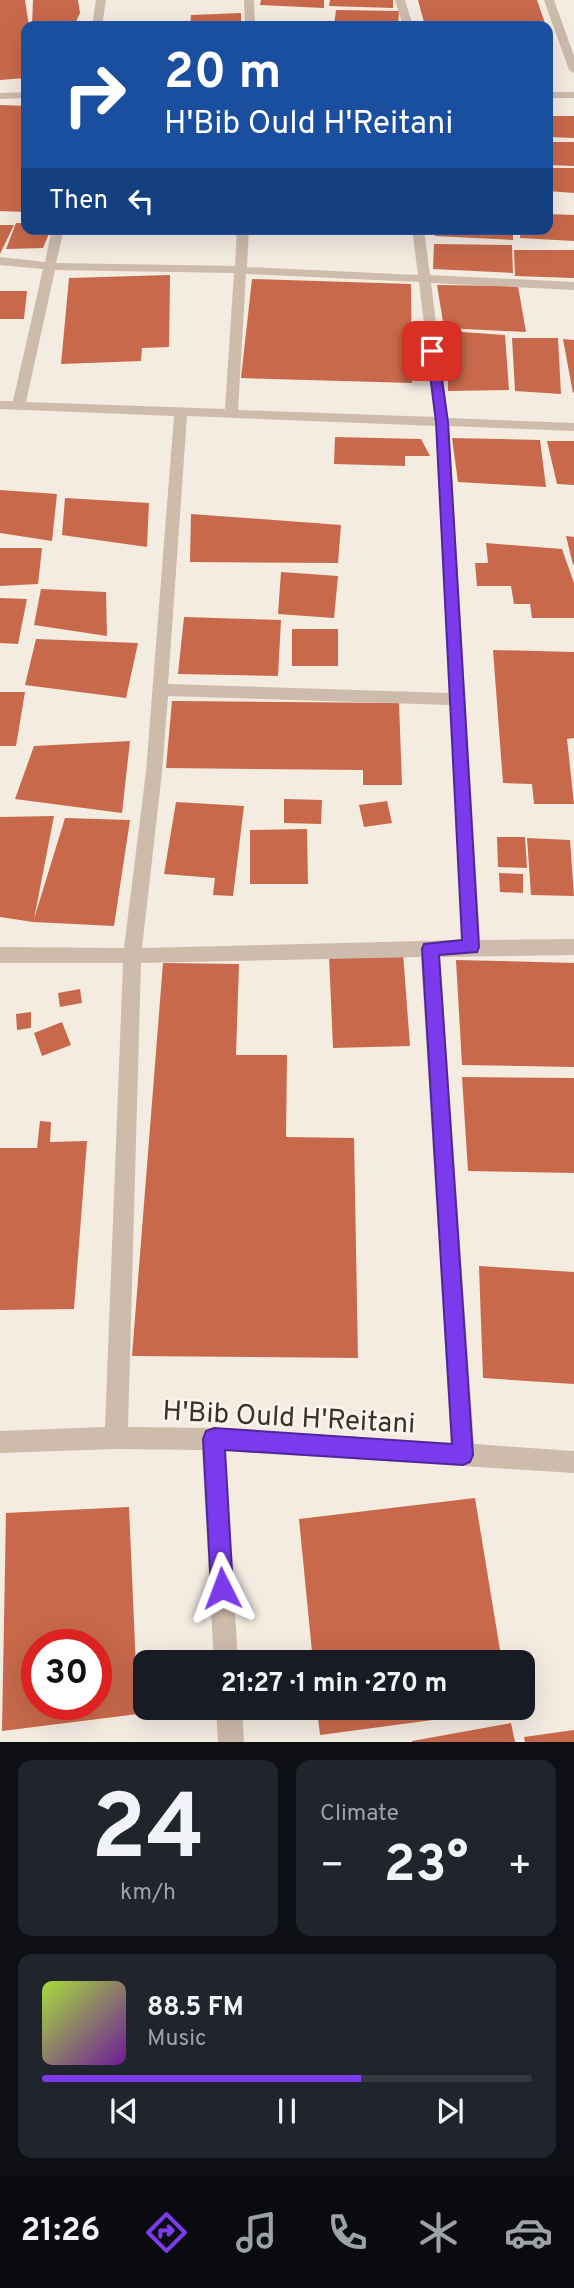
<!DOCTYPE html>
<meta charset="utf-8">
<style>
:root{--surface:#171b24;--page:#20242c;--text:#f1f3f6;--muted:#9ea1a6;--line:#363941;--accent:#7c3aed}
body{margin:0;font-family:Overpass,sans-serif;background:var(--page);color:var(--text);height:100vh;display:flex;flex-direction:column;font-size:26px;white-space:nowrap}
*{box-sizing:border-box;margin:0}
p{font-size:23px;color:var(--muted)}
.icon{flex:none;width:38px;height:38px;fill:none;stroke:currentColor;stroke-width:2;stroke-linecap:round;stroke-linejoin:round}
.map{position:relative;height:1742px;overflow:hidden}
.details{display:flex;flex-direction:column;gap:18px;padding:18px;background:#0d0f14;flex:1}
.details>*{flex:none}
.hud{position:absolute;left:21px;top:21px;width:532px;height:214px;border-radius:14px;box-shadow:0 7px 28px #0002;background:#1a4fa0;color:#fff;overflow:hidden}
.speed{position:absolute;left:21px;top:1629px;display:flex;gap:14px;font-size:35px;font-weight:700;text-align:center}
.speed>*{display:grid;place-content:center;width:91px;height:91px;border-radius:50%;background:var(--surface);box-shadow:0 7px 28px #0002;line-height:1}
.speed .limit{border:10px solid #d22;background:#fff;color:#111}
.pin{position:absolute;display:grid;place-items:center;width:60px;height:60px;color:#fff;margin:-30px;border-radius:14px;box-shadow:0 4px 10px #0006}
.me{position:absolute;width:77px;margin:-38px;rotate:357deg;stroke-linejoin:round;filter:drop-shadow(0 0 5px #0008)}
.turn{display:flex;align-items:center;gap:24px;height:147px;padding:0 28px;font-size:32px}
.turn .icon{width:91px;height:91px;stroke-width:2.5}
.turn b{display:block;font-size:49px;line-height:60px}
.then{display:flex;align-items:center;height:66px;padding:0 28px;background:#0003;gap:14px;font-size:26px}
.big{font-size:52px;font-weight:700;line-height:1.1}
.details .tile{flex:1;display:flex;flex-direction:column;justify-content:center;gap:10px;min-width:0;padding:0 24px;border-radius:14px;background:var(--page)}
.details .dial{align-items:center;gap:0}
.dial b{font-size:91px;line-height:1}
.song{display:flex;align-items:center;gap:21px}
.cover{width:84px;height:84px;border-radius:10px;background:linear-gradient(135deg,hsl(80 70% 55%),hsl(280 70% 35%))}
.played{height:7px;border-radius:4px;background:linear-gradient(90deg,var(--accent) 65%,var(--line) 65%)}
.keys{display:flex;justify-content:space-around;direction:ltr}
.heat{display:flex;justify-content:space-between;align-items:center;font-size:38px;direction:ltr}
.details .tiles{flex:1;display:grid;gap:18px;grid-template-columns:1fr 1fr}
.tile:last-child{grid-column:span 2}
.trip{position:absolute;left:133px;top:1650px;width:402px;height:70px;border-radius:14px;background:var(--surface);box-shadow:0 7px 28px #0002;font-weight:700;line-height:70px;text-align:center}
.tab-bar{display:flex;height:112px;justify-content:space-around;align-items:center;background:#090b0e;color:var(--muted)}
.tab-bar .icon{width:49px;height:49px}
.tab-bar .selected{color:var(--accent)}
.tab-bar b{font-size:32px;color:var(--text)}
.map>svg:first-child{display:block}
.building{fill:#c8694b;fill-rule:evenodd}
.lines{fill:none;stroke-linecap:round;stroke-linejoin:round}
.minor{fill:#cdbbac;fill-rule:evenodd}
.route{fill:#7c3aed;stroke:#51269a;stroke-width:2}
.labels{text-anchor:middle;stroke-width:5;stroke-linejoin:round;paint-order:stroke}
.near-street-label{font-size:28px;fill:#3b302b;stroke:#fbf5ee}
</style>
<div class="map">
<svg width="574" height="1742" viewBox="0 0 574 1742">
<rect width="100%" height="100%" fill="#f4ebe1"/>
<!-- building -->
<path class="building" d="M0,0H25L29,26H26V78L0,80Z
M33,0H78L80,13L74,26H32Z
M261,0H324V8L260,5Z
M330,0H393V8L329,6Z
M418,0H537L546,26H425Z
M336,10L399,11L398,26H334Z
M241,13V26H190L191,15Z
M0,105L26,106V212L0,211Z
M548,116H574V138L548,137Z
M548,142H574V166L548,165Z
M548,168H574V193L548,191Z
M548,214L574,215V241L520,238V229H548Z
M16,223H26V229H51L43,248L6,249Z
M0,225H14L0,254Z
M435,229H513V240L435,236Z
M434,244L512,245L513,273L433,269Z
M514,250H574V278L515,276Z
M170,275L169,347L142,348L141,361L61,364L69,278Z
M252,279L411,284L412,383L241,378Z
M437,285L518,286L526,332L444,328Z
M0,291H27L24,319H0Z
M448,331L505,335L509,390L448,391Z
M512,338H558L561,394L515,391Z
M563,339L574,340V392L573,393Z
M335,437L421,439L430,456H405V466L334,464Z
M452,438L540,440L546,487L458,482Z
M547,441H574V485L557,484Z
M0,490L57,494L52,541L0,533Z
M65,498L149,503L147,547L62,535Z
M191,514L341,525L338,563L190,562Z
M566,536L574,537V564L573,565Z
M486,543L562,549L574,583V618H532L530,604H514L511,586H477L475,563H488Z
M0,548H42L38,584L0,586Z
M281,572L338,576L334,618L278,614Z
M41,589L106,592L107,636L34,625Z
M0,598L27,599L18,644L0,643Z
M184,617L281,620L278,676L178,674Z
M292,629H338V666H292Z
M36,639L138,643L126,698L25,685Z
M493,650L574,652V738L567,739L574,804H534L532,784L503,783Z
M0,692H25L16,746H0Z
M172,701L399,703L402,785H363V770L166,768Z
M130,741L122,813L15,799L34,746Z
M284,799L322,800L321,824L284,823Z
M387,801L392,823L364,827L359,805Z
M176,802L244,806L233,896L213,895L215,878L164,874Z
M54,816L34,919L65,818L130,820L114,926L33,922L0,917V817Z
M307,829L308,884H250V830Z
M497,837H525L527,868L498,867Z
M527,838L570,840L574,896L531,895Z
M499,873L523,874V893L500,892Z
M403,953L410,1046L333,1048L329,955Z
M456,960L574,963V1067L462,1065Z
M163,963L239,964L236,1055H287L286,1137L354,1138L358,1358L132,1356Z
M80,989L82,1003L60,1007L58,993Z
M31,1012V1028L17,1030L16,1014Z
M62,1022L71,1045L42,1056L34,1033Z
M462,1077L574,1078V1173L468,1171Z
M40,1121L51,1122L50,1142L87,1141L74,1309L0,1310V1148H37Z
M479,1266L574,1272V1384L483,1378Z
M475,1498L502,1662H313L299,1519Z
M129,1507L138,1714L2,1731L6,1513ZM37,1645H96V1704H37Z
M317,1708H508V1710L320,1735Z
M511,1723L515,1742H412V1741Z
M574,1730V1742H525L524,1737Z"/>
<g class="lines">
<!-- minor -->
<path class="minor" d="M96,0H106L102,26H92Z
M244,0H254L255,26H245Z
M395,0H405L413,26H403Z
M544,0H554L574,56V73L569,70Z
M26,92V98L0,99V93Z
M548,92H574V98H548Z
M52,229H64L56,263L235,266L237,229H249L247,267L418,275L412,229H424L430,275L574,282V290L431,283L448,418L574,423V431L449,426L480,940L574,939V955L440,957L474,1444L574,1451V1473L225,1451L238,1662H214L202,1450L116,1449L0,1453V1431L105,1427L123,963H0V947L124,948L146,772L174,416L0,409V401H13L43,269L0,265V257L45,262ZM55,270L234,273L225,409L26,402ZM246,274L419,282L435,417L238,410ZM187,416L436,426L449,693L168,684ZM168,696L450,705L462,940L142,948L162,772ZM421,957L451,1443L213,1428L128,1427L141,963Z
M216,1708H242L244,1742H218Z"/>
</g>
<!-- route -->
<path class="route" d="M432,347L438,351L448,422L479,947L477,952L439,955L473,1455L470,1462L463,1465L225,1450L233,1588L230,1596L222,1599L214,1596L211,1588L203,1439L206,1431L214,1428L452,1444L422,949L424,944L462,940L436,422L427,351Z"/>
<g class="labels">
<!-- near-street labels -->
<g class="near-street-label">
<text transform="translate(289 1416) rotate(3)" y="10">H'Bib Ould H'Reitani</text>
</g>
</g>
</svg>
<div class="speed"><div class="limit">30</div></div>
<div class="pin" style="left:432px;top:351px;background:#d93025"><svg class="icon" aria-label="arrive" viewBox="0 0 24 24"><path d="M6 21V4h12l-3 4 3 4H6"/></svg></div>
<svg class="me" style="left:222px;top:1588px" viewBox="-20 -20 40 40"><path d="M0-17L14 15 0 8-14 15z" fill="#7c3aed" stroke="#fff" stroke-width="4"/></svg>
<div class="trip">21:27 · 1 min · 270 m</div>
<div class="hud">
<div class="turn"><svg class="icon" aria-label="right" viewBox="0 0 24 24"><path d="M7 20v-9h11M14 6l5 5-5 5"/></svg><div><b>20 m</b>H'Bib Ould H'Reitani</div></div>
<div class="then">Then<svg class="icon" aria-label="left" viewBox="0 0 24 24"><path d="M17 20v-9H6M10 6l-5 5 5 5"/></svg></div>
</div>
</div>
<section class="details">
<div class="tiles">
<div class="tile dial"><b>24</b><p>km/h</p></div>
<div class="tile"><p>Climate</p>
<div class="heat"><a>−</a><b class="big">23°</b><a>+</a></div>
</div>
<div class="tile">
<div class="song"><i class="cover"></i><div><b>88.5 FM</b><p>Music</p></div></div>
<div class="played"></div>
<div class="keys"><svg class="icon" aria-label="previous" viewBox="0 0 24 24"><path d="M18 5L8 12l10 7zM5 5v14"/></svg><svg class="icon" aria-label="pause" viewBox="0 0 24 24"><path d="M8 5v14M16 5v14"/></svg><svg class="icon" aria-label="next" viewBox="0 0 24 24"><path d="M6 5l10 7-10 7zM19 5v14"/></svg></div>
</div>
</div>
</section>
<nav class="tab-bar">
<b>21:26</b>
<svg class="icon selected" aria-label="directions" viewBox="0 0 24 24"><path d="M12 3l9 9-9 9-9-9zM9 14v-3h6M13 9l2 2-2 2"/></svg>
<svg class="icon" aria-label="music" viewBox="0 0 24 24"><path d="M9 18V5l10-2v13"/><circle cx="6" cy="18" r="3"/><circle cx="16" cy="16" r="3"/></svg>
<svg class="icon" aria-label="phone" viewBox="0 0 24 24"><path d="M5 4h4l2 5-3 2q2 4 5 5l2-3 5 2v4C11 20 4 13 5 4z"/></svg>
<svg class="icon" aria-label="climate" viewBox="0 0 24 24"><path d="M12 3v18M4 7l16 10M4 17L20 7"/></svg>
<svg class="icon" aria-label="car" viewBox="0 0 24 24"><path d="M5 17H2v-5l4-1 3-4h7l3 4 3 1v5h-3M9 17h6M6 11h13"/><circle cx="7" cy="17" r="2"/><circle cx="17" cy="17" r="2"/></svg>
</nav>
